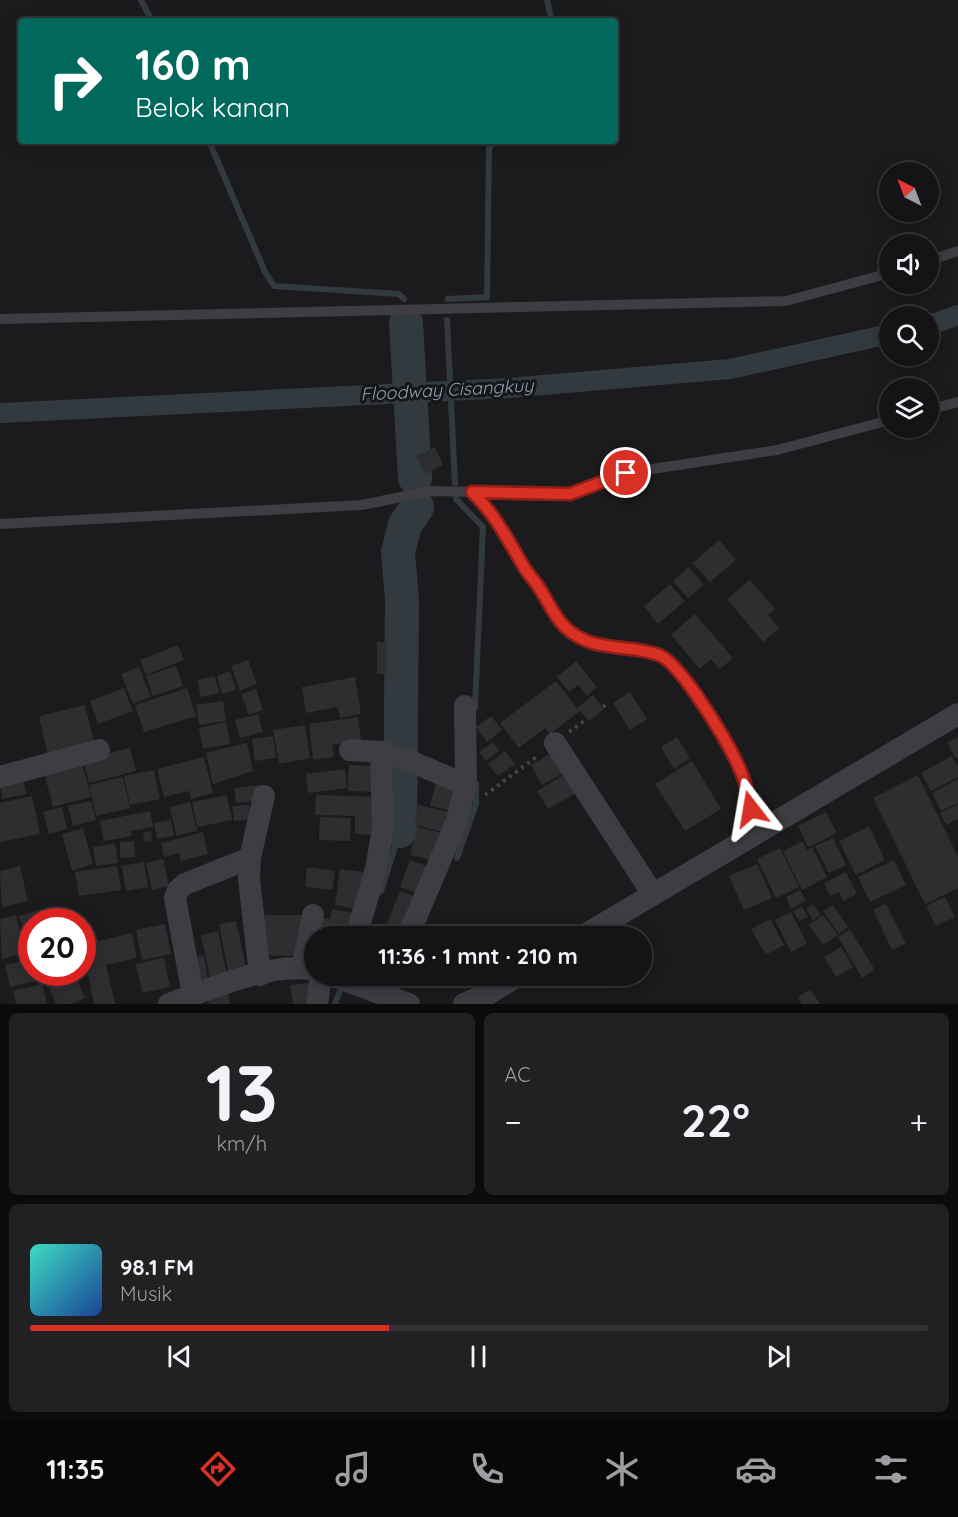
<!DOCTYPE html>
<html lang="id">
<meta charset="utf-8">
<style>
:root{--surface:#141416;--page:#212123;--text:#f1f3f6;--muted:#9d9ea1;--line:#333335;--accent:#d93025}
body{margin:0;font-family:Quicksand,sans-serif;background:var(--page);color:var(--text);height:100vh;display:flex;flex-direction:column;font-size:22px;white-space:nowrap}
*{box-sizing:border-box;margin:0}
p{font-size:20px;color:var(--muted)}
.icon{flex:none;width:33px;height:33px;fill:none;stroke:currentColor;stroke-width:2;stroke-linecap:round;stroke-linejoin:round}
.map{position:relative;height:1004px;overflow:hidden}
.sheet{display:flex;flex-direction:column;gap:9px;padding:9px;background:#0b0b0c;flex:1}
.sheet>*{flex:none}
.banner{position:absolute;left:18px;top:18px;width:600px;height:126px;border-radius:6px;box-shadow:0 3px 15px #0003,0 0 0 2px var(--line);background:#00695c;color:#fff;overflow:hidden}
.needle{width:39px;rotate:318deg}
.tools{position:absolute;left:879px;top:162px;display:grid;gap:12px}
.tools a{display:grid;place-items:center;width:60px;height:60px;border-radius:50%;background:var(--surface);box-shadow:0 3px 15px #0003,0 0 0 2px var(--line);font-size:30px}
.speed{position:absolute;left:18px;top:908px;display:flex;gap:12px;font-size:30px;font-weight:700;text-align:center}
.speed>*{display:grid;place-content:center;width:78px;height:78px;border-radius:50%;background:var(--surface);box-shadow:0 3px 15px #0003,0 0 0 2px var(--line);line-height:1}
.speed .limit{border:9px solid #d22;background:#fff;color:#111}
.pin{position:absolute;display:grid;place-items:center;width:51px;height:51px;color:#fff;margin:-26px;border:3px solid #fff;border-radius:50%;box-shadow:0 2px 6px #0007}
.me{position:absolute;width:66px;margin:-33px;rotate:346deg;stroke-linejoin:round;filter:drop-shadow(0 0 4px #0008)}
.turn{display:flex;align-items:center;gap:21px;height:126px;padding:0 18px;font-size:27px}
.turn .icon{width:78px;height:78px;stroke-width:2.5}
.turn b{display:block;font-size:42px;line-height:51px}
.big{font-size:45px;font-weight:700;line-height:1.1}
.sheet .tile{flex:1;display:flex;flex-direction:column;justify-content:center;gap:9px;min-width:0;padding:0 21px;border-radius:9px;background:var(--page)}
.sheet .dial{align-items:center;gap:0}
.dial b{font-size:78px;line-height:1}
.song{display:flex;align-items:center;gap:18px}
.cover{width:72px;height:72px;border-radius:9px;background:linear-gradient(135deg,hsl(170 70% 55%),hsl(220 70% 35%))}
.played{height:6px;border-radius:3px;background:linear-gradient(90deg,var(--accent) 40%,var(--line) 40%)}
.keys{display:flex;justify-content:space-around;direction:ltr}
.heat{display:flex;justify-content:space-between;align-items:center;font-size:33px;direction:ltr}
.sheet .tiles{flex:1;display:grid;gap:9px;grid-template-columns:1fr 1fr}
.tile:last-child{grid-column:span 2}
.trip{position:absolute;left:304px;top:926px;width:348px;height:60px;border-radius:30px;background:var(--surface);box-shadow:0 3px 15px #0003,0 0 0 2px var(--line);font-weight:700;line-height:60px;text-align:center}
.dock{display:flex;height:96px;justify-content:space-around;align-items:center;background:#080809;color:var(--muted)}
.dock .icon{width:42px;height:42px}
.dock .on{color:var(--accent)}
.dock b{font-size:27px;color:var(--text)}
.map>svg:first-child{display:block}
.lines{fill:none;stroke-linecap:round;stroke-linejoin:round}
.stream{stroke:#323a40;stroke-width:6}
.canal{stroke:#323a40;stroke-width:20}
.river{stroke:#323a40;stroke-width:34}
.building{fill:#2e2e31}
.path{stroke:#434448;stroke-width:4;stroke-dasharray:3 4.5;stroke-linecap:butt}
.lane{stroke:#3d3d42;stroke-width:10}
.street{stroke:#3d3d42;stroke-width:22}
.route-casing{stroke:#8d1f18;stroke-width:15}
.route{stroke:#d93025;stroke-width:10}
.labels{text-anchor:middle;stroke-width:6;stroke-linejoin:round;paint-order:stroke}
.water-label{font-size:18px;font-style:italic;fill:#8ba0b1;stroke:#161618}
</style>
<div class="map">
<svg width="958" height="1004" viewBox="0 0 958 1004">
<rect width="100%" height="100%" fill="#1b1b1d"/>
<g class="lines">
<!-- stream -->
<path class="stream" d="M141,0L152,21
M547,0L552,21
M209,141L265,272L274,286L399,294L404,299
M448,299L487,297L489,148L496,141
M447,320L455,483
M456,499L483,527L475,708
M457,858L476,804V784
M381,891L400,831
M335,1004L342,985"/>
<!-- canal -->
<path class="canal" d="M928,326L958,315
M0,413L508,388L730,369L890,334"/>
<!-- river -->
<path class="river" d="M406,323L415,478
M400,831L402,600L398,552L405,525L417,507"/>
</g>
<!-- building -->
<path class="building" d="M435,447L443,465L425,474L416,456Z
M719,540L736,560L710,582L693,563Z
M689,567L704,585L688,598L673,581Z
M750,580L775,609L768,615L779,628L763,642L727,599Z
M670,584L685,601L658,624L644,606Z
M695,614L733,658L720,669L711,659L700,669L671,635Z
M377,642H387V674H377Z
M178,645L184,660L146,675L140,660Z
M248,660L257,684L240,691L231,666Z
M576,661L597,687L587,696L578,685L569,692L557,677Z
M176,666L183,686L153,696L146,676Z
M139,667L151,697L133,704L121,674Z
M230,671L236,690L222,694L217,676Z
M215,676L219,693L201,697L197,680Z
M355,677L361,714L340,718L338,707L306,713L302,687Z
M556,681L577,708L593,695L604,709L589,721L580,711L550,734L545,728L519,748L500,723Z
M124,688L133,711L98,724L90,701Z
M187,688L196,716L144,732L135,705Z
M256,689L263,710L249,715L241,694Z
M630,692L647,719L630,730L613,703Z
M223,701L226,721L199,725L196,705Z
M85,705L95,746L48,757L39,716Z
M258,714L263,732L240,738L235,720Z
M491,716L502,730L487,742L476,727Z
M358,717L361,740L332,745L334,757L313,760L309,724Z
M226,722L230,744L203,749L199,728Z
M305,725L310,758L279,764L273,730Z
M273,736L276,758L255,761L252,739Z
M677,737L690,758L674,769L661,747Z
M958,737V757L955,758L947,742Z
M493,742L499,750L486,761L479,752Z
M247,743L253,771L213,784L206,753Z
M130,748L136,771L89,783L83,760Z
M505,751L515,764L498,776L488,764Z
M553,752L565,772L542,785L531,765Z
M952,756L958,767V777L931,791L921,773Z
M204,757L213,793L191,799L189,791L164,797L157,769Z
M692,761L721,809L685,831L655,784Z
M82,763L91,797L53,807L44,773Z
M349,765L378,766L376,792L348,791Z
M345,769L347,788L308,793L306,774Z
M154,770L160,799L130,805L124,776Z
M567,773L578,792L548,809L537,791Z
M918,775L958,857V888L925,904L873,798Z
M123,777L130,808L96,816L89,785Z
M23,778L26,794L2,799L0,783Z
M958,779V803L941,811L932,793Z
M436,782L463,789L457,812L430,806Z
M261,785L262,800L236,803L234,788Z
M227,795L232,820L197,827L192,802Z
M316,795L379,797L377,835L355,834V816L315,815Z
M32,796L40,834L0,842V803Z
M91,801L96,820L73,826L68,806Z
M190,802L197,831L176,836L170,807Z
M958,804V819L946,825L940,813Z
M249,805L250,819L234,821L232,806Z
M418,805L454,813L449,833L414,825Z
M62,807L67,829L49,834L43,812Z
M150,811L153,827L131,831L132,836L104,841L100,821Z
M826,812L837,833L808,847L798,826Z
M320,817L351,818L350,841L319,840Z
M171,820L174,836L157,839L154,823Z
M869,826L885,860L856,875L839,841Z
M417,827L442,833L435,861L410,855Z
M83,828L93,864L72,871L62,834Z
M151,831L152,841L145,842L143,833Z
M203,832L208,854L181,861L179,853L164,857L161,843Z
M833,838L846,865L829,873L815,846Z
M134,841L135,857L120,858V842Z
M803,841L807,850L812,847L827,877L802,890L783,851Z
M115,843L118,863L96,866L93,847Z
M780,848L799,887L776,898L757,859Z
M163,859L169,886L152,890L146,863Z
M410,860L430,867L421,894L400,887Z
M894,860L906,885L870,902L858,877Z
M144,862L148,887L126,891L122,866Z
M757,864L772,898L744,910L729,876Z
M20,866L28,901L2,907L0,871Z
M117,866L121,890L79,896L75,872Z
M307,867L335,871L332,890L305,887Z
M340,869L363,872L358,909L335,905Z
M846,872L857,894L843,901L839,892L830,896L824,883Z
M800,890L806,901L791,909L786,897Z
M400,891L420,898L405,936H382Z
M945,897L955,917L936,926L926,906Z
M813,904L821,915L813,920L806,909Z
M886,904L906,943L892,950L873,910Z
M833,905L848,927L839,934L823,911Z
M53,906L57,921H32V942L27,943L19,916Z
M802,906L808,917L799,921L793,911Z
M332,909L352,913L347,936H315V917L330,919Z
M791,912L807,944L791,952L775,920Z
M16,915L25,953L2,959L0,919Z
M259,915H306L304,956L258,955Z
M823,915L838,935L823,945L809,925Z
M770,919L784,945L766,955L751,929Z
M236,921L246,968L228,972L219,924Z
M165,924L171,954L142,960L136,930Z
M850,929L875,970L862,978L838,937Z
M218,931L227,975L210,978L201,935Z
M132,933L137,958L106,965L115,1004H94L82,945Z
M841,947L853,967L836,977L824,957Z
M204,955L208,980L192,983L188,958Z
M164,958L170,987L142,993L136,964Z
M32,959V972H35L37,981L10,987L5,965Z
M42,972H74L85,998L71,1004H56Z
M309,983L312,1004H293L290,985Z
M42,984L47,1004H16L13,991Z
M810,989L820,1004H802L797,998Z
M228,994L230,1004H209L208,997Z"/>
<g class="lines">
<!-- path -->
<path class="path" d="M603,707L608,703
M569,732L587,719
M485,795L539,755"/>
<!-- lane -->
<path class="lane" d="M928,261L958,251
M0,319L786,301L890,273
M928,410L958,402
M472,492C498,516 509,546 529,575C532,580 537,584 540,589C549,603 553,615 565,627C592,654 626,643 659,655C680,663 731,747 740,770C748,790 751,811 756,831
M0,524L362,505L430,491L569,494L626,473L777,450L890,420"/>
<!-- street -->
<path class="street" d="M465,706L466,785
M555,743L652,893
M350,750L381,752
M0,777L99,750
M250,858L249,879L260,975
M356,936L376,869L383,828L381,752L410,761L466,785L456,823L408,936
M583,936L958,714
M302,968L313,915
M331,975L409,1004
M193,995L175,898L178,890L185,884L250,858L264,796
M384,995L392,975
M169,1004C210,989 272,961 315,970
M317,1004L321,975
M464,1004L488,994L519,975"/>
</g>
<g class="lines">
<defs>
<path id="route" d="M626,473L570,494L472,492C495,514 508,540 524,567C529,575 535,581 540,589C549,603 553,615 565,627C593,654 627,643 659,655C681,663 728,743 738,765C745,779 748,794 751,809"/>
</defs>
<!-- route casing -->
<use href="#route" class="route-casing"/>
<!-- route -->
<use href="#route" class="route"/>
</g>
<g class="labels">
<!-- water labels -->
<g class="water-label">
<text transform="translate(447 390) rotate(-3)" y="6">Floodway Cisangkuy</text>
</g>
</g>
</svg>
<div class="tools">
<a><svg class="needle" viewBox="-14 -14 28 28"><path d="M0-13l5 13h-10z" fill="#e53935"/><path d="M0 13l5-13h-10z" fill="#9d9ea1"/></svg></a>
<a><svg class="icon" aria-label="sound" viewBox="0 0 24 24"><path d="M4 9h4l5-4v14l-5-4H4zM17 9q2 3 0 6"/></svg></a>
<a><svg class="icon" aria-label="search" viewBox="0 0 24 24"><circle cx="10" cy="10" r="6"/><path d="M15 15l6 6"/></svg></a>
<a><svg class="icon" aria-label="layers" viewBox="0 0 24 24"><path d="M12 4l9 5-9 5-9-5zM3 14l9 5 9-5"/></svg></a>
</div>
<div class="speed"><div class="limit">20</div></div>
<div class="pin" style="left:626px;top:473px;background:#d93025"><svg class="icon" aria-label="arrive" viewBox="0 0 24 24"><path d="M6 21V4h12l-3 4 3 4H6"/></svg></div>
<svg class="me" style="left:751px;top:809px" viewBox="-20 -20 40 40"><path d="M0-17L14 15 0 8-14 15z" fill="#d93025" stroke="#fff" stroke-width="4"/></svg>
<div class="trip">11:36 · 1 mnt · 210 m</div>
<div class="banner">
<div class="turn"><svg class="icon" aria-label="right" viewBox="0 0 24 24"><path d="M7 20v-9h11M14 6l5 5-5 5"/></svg><div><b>160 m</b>Belok kanan</div></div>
</div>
</div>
<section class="sheet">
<div class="tiles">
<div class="tile dial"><b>13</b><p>km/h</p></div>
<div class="tile"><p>AC</p>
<div class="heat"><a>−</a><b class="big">22°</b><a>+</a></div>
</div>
<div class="tile">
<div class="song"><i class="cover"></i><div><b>98.1 FM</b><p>Musik</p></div></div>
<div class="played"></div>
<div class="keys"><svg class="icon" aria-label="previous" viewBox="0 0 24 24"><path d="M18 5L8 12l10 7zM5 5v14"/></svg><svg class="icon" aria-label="pause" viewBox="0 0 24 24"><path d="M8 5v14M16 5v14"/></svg><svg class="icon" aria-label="next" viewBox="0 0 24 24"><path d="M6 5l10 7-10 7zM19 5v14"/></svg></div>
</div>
</div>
</section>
<nav class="dock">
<b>11:35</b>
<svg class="icon on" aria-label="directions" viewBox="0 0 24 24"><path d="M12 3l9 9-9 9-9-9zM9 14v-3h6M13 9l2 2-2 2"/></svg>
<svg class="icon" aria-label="music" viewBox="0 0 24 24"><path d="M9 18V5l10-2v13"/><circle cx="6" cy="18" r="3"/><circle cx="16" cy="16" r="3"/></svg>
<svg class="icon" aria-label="phone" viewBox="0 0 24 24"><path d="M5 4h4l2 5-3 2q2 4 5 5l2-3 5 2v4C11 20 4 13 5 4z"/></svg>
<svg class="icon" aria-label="climate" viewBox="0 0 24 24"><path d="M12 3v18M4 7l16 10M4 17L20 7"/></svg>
<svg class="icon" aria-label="car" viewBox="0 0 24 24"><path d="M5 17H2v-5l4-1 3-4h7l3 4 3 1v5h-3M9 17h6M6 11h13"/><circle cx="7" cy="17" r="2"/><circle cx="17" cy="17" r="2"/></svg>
<svg class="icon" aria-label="filters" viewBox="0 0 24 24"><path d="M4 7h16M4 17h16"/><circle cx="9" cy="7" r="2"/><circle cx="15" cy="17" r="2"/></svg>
</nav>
